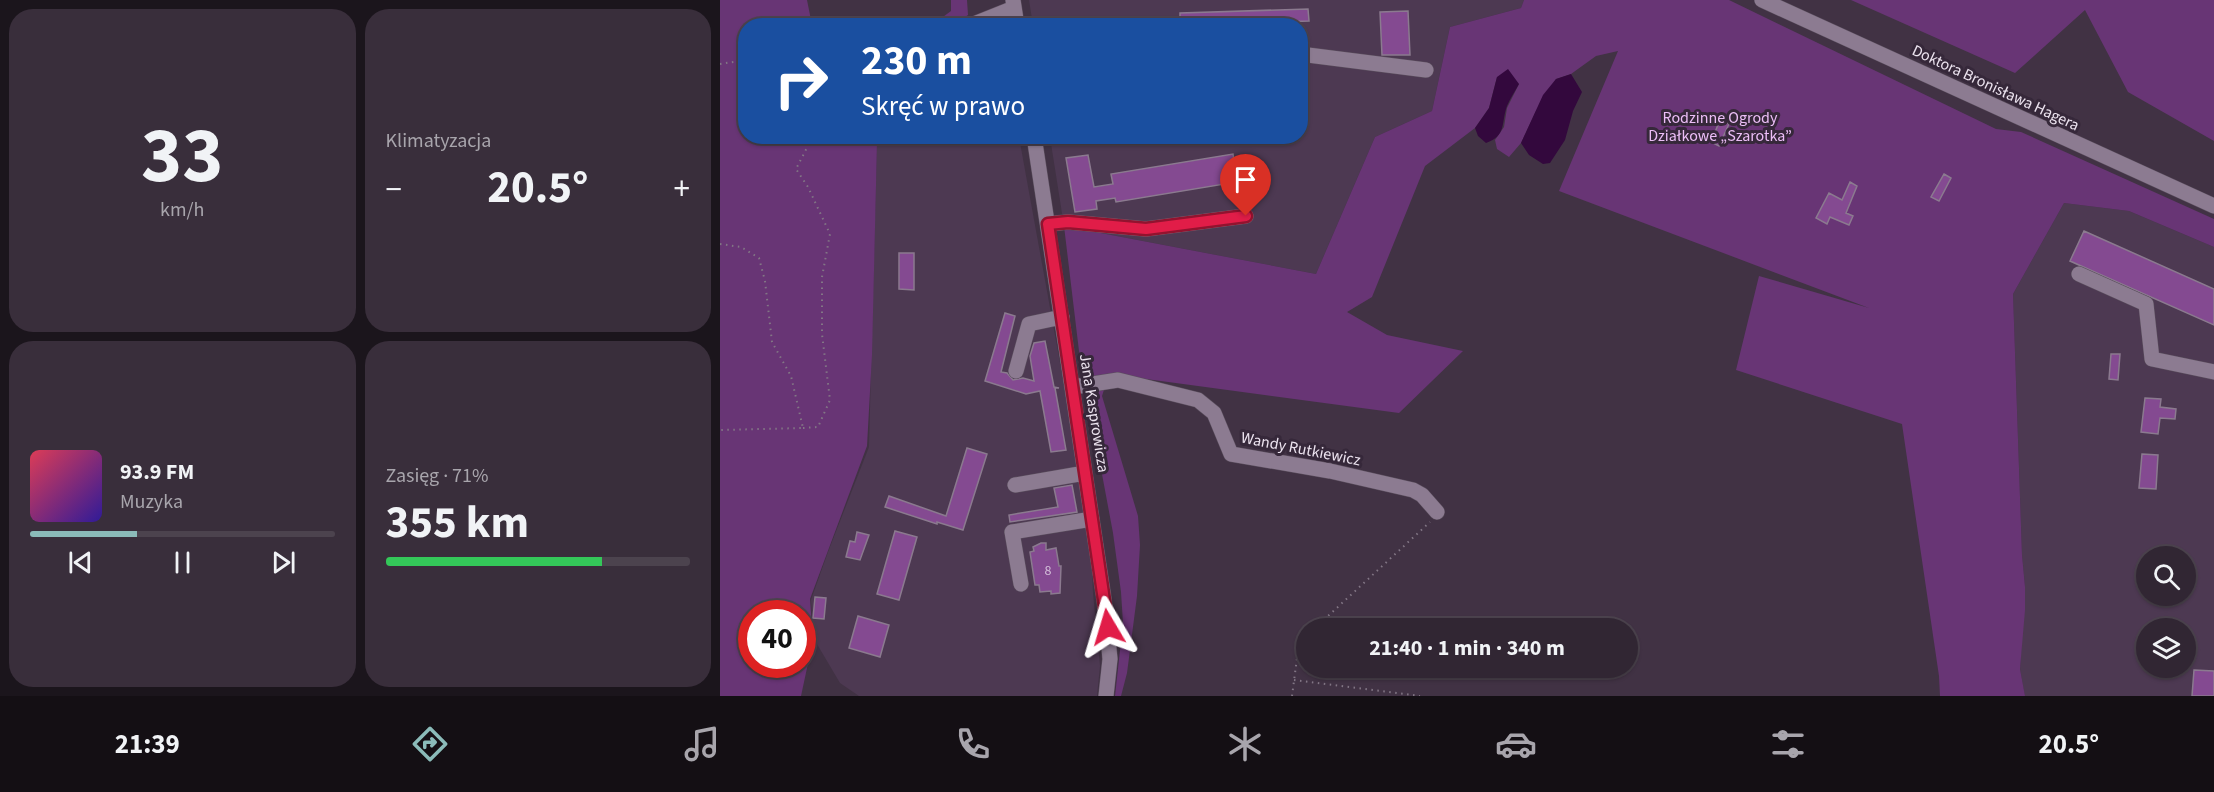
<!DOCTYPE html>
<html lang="pl">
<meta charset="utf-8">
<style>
:root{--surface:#312633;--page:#392e3b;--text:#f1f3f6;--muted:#a8a5ac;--line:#4c434e;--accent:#8bbbb9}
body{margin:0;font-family:"Source Sans 3",sans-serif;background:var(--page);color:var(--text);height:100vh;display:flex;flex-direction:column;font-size:22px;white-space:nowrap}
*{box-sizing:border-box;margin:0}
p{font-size:20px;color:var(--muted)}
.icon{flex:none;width:33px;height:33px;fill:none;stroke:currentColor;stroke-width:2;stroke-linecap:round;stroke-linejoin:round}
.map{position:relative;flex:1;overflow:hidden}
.panel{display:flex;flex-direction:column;gap:9px;padding:9px;background:#1b151c;width:720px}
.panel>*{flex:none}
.top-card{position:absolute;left:18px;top:18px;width:570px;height:126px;border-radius:24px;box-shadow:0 2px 4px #0004,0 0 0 2px var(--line);background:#1a4fa0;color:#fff;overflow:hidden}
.tools{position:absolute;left:1416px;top:546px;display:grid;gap:12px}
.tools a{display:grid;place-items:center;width:60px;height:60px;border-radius:50%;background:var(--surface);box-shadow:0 2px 4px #0004,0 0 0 2px var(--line);font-size:30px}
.speed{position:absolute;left:18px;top:600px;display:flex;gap:12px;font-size:30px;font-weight:700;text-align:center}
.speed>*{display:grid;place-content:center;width:78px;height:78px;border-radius:50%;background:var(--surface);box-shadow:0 2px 4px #0004,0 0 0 2px var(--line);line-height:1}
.speed .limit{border:9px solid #d22;background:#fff;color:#111}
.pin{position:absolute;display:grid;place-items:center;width:51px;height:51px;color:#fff;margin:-62px -26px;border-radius:50% 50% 50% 0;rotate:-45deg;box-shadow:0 0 6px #0007}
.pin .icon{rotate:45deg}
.me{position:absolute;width:66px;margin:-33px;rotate:353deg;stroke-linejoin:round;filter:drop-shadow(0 0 4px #0008)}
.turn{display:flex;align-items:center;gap:21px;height:126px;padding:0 24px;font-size:27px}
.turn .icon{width:78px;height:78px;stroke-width:2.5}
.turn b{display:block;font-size:42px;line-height:51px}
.big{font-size:45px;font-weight:700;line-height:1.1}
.panel .card{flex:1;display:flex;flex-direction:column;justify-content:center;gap:9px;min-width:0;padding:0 21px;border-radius:24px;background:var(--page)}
.panel .dial{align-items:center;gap:0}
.dial b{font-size:78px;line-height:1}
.song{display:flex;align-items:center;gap:18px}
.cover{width:72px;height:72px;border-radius:9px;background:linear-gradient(135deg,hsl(350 70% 55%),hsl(250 70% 35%))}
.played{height:6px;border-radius:3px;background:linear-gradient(90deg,var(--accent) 35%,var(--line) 35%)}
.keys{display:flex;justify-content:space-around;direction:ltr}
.heat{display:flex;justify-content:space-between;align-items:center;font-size:33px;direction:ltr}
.charge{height:9px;border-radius:4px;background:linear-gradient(90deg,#34c759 71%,var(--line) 0)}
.panel .tiles{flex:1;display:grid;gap:9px;grid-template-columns:repeat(2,1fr)}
.trip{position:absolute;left:576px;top:618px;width:342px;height:60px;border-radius:30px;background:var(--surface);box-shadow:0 2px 4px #0004,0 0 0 2px var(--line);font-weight:700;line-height:60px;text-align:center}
.menu{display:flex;height:96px;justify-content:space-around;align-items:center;background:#140f14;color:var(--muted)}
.menu .icon{width:42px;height:42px}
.menu .current{color:var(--accent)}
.menu b{font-size:27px;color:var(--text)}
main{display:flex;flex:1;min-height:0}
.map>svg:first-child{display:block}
.built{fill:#4d3952;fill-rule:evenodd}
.green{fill:#683575;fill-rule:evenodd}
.water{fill:#33083d}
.building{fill:#844a91;stroke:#8b7a8f;stroke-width:1.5}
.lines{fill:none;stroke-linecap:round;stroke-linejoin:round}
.minor-casing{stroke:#5a4e5d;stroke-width:16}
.path{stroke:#827685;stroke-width:2;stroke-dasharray:1.5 4.5;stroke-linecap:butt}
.minor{stroke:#8c7b91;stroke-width:15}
.route-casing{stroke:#92132f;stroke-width:15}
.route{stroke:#e11d48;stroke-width:10}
.labels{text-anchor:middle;stroke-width:6;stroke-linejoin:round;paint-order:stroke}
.number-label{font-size:14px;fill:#d2bdd8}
.street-label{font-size:16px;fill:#ece3ef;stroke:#36283a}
.park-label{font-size:16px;fill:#ecbef7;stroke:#36283a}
</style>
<main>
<section class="panel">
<div class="tiles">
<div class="card dial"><b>33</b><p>km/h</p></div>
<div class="card"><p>Klimatyzacja</p>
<div class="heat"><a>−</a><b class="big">20.5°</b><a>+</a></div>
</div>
<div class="card">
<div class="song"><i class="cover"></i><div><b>93.9 FM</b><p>Muzyka</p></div></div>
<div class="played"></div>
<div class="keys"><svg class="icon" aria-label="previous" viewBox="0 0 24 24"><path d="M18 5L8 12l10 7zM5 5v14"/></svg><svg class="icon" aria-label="pause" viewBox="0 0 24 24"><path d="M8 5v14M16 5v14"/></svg><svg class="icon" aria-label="next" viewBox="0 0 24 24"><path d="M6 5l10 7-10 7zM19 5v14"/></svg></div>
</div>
<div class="card"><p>Zasięg · 71%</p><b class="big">355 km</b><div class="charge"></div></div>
</div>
</section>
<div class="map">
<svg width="1494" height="696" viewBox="0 0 1494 696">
<rect width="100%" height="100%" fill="#413244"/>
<!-- built -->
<path class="built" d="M309,0H804L801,8L730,27L712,111L655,137L596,274L344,226L330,137L580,136V26L313,25Z
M163,136L299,137L370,528L373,593L380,666L377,696H139L120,683L94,639L91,600L108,552L149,447L157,142Z
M1344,203L1409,211L1494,247V696H1305L1304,692L1300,669L1305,587L1302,555L1293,294ZM1426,556H1466V596H1426ZM1426,628H1466V668H1426Z"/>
<!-- green -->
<path class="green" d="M0,0H87L92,25L26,26V136L112,137L114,142L121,137H163L157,143L152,355L147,446L90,599L93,640L81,696H0ZM32,614H82V664H32Z
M231,0H247L248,15L233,25H212L231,11Z
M804,0H1009L1276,129L1301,132L1494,219V247L1409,211L1344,203L1293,294L1302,555L1305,587V610L1300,669L1305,696H1220L1219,676L1182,424L1016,370L1039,276L1149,308L839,191L898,51L876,56L851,74L836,79L816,111L801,143L789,157L777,149L775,140L784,127L787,108L799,84L777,77L769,108L755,128L705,166L652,297L627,312L667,335L743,351L679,413L389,374L382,396L418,516L420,545L417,596L407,673L401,696H395L403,623L401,592L393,533L359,351L344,226L596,274L655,137L712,111L730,27L801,8Z
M1131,0H1494V141L1408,92L1365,10L1295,73Z"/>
<!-- water -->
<path class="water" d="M788,69L799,84C795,91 790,99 787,106C781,122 787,136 766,143L758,136L755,128L769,108L777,77Z
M851,74L862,92L853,111L845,140L830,163L823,164L809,155L801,143L823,95L836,79Z"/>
<!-- building -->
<path class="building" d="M588,9L589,21L460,25V13Z
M688,11L690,55H662L660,12Z
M1000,120L1009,124L999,146L991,142Z
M513,154L517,182L396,202L395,198L376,201L377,209L355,212L346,158L368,155L374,187L393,184L391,174Z
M1224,174L1231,178L1219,201L1211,197Z
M1130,182L1137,186L1126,213L1133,216L1129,225L1110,217L1107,224L1096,218L1109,193L1122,200Z
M1364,231L1494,289V325L1350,261Z
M179,253H194V290L179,289Z
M285,313L295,316L281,372L287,373L293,380L303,378L314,381L310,356L314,343L325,341L334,387L339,388H335L346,450L331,452L320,391L306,394L265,381Z
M1391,354H1400L1398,380L1389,379Z
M1425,398L1441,399L1440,407L1456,409L1455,419L1440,418L1438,434L1421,432Z
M247,448L267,454L243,530L217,522V524L165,507L169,496L226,516Z
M1422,454L1438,455L1436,489L1419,488Z
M352,485L357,512L290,522L289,515L338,507L334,488Z
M175,531L197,537L179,600L157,594Z
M137,532L149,535L140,560L126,557L130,541L135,542Z
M321,543H326V550L336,548L339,566H341L340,593L331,594V591L320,592L319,585H315L310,552L314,551L313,547Z
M95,597L106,598L104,619L93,618Z
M138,616L169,625L160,657L129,648Z
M1474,670L1494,671V696H1472Z"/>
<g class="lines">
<defs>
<path id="minor" d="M293,0L297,26
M1042,0L1494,206
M249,26L294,8
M580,54L706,70
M314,136L384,599L390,659L386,696
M328,224L348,222L426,229L526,216
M1359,274L1426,304L1432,359L1494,372
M296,371L309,324L342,317
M353,387L398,380L478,400L494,413L511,454L610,471L693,490L702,495L717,512
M295,485L365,473
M301,584L292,532L372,519"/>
</defs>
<!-- minor casing -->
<use href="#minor" class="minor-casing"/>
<!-- path -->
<path class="path" d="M0,64L26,60
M0,244L21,247L39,258L45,281L52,342L71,376L83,428L0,430
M83,428L98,427L110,400L102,334V277L110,234L88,187L76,169L93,136
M595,628L710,522
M574,680L700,696
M572,696L579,643L586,636"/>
<!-- minor -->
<use href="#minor" class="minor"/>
</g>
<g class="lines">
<defs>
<path id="route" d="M388,627L328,224L348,222L426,229L526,216"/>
</defs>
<!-- route casing -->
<use href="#route" class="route-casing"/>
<!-- route -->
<use href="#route" class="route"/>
</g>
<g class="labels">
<!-- number labels -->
<g class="number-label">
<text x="328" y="575">8</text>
</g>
<!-- street labels -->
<g class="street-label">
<text transform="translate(1276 87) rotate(25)" y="6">Doktora Bronisława Hagera</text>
<text transform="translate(375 413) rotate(81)" y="6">Jana Kasprowicza</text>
<text transform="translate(581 448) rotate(11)" y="6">Wandy Rutkiewicz</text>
</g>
<!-- park labels -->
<g class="park-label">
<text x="1000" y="123">Rodzinne Ogrody<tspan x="1000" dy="18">Działkowe „Szarotka”</tspan></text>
</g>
</g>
</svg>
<div class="tools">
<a><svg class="icon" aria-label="search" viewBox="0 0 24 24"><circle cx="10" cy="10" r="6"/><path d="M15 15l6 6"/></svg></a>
<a><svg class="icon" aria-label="layers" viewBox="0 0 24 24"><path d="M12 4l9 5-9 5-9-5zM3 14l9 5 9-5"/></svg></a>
</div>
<div class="speed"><div class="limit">40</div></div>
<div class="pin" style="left:526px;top:216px;background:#d93025"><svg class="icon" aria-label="arrive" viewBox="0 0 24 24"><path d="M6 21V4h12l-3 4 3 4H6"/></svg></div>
<svg class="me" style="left:388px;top:627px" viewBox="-20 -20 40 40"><path d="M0-17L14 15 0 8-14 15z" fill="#e11d48" stroke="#fff" stroke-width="4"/></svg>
<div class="trip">21:40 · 1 min · 340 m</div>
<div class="top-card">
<div class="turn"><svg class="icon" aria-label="right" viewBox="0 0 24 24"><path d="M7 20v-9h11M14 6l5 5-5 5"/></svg><div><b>230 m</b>Skręć w prawo</div></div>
</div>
</div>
</main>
<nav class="menu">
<b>21:39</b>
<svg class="icon current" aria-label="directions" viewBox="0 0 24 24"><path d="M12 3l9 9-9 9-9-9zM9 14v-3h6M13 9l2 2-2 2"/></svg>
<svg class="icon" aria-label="music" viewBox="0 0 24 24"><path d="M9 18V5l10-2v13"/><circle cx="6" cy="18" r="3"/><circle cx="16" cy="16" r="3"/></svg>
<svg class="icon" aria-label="phone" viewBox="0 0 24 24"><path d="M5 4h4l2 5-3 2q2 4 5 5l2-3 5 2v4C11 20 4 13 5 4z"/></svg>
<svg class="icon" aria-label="climate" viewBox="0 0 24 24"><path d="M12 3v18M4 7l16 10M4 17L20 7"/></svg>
<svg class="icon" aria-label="car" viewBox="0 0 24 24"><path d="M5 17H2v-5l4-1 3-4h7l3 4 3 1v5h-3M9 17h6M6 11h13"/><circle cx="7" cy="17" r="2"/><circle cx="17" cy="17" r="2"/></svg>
<svg class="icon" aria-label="filters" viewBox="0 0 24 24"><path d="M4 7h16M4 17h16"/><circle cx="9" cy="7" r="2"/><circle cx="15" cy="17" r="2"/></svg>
<b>20.5°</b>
</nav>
